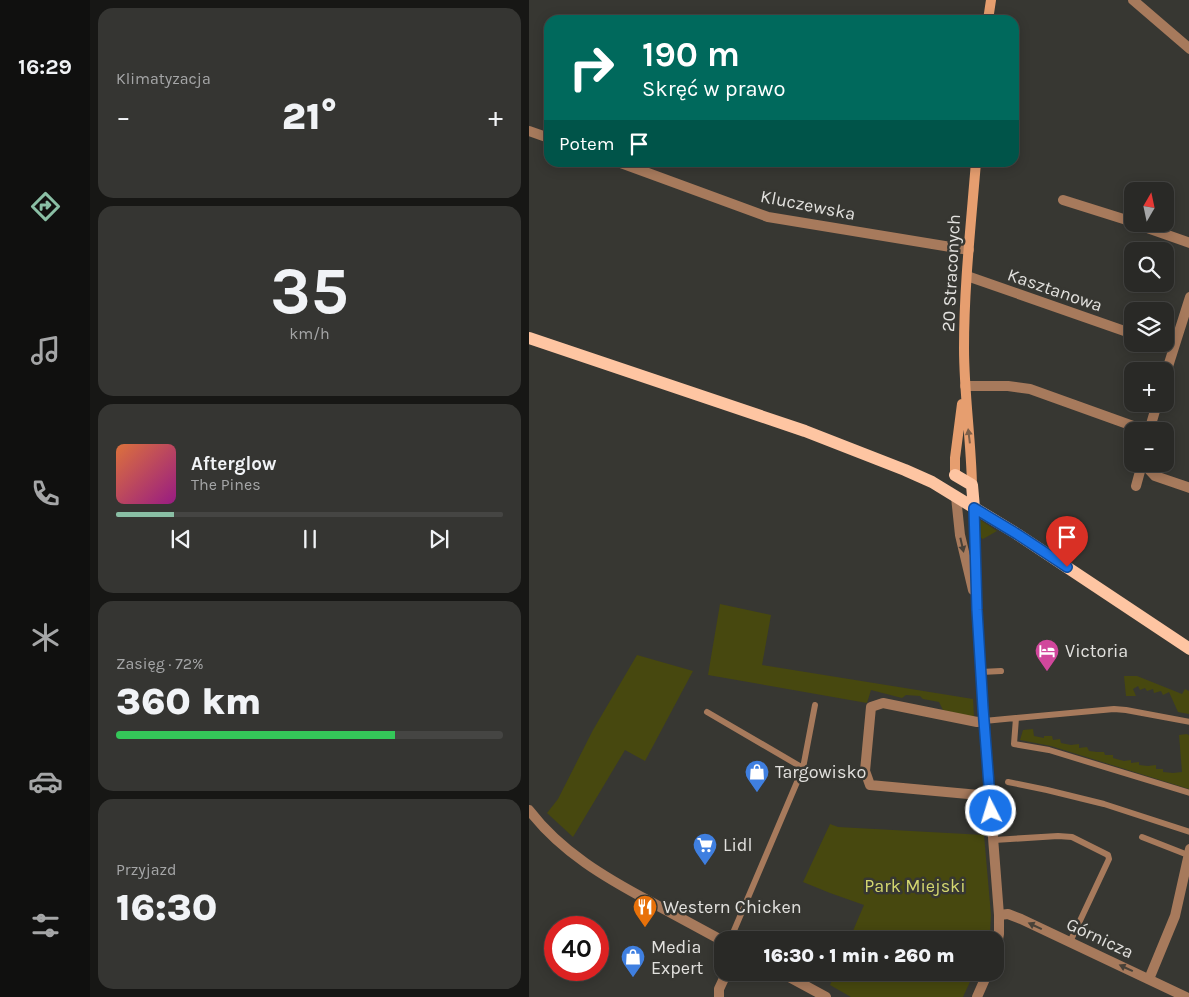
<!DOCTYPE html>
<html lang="pl">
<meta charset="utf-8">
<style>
:root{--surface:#292926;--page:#353532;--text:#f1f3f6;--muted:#a5a6a7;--line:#454543;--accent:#8abfa5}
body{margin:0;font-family:Karla,sans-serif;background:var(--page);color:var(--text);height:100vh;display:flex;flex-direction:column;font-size:19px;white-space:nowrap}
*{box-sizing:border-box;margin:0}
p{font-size:16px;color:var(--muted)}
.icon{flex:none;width:28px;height:28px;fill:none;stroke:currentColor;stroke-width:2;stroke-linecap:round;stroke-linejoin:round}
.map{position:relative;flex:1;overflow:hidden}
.panel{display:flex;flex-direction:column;gap:8px;padding:8px;background:#171715;width:439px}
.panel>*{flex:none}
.banner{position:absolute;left:15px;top:15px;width:475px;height:152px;border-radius:15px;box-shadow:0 2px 12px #0003,0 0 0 1px var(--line);background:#00695c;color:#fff;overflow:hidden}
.needle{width:32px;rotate:9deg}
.fabs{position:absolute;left:595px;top:182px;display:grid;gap:10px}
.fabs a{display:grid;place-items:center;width:50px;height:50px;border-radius:10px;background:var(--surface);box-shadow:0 2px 12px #0003,0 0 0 1px var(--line);font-size:25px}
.speed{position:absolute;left:15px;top:916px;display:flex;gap:10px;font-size:25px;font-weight:700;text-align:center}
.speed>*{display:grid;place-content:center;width:65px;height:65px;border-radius:50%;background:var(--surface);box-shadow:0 2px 12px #0003,0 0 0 1px var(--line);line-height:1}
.speed .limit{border:8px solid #d22;background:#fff;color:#111}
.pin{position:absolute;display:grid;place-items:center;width:42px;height:42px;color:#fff;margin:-51px -21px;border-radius:50% 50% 50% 0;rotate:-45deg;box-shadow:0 0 5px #0007}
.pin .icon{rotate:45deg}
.me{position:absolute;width:55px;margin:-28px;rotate:355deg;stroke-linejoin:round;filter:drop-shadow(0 0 4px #0008)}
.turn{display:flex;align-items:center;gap:18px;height:105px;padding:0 15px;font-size:22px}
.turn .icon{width:65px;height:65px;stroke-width:2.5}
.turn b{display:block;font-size:35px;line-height:42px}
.then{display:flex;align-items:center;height:48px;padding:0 15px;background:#0003;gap:10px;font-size:19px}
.big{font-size:38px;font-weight:800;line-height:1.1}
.panel .card{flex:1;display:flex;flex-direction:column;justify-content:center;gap:8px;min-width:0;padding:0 18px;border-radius:15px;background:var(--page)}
.panel .dial{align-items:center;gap:0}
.dial b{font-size:65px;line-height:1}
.song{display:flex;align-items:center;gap:15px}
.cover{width:60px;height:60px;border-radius:8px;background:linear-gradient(135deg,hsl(20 70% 55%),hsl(310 70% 35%))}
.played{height:5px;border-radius:2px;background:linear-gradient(90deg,var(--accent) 15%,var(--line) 15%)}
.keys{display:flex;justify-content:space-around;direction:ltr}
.heat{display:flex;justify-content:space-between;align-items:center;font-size:28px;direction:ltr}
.charge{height:8px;border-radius:4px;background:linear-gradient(90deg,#34c759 72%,var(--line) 0)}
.trip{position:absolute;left:185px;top:931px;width:290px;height:50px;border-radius:15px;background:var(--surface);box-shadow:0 2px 12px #0003,0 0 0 1px var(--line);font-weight:800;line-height:50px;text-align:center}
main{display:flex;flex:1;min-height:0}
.tab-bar{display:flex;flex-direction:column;width:90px;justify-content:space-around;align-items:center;background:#10100f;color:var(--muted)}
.tab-bar .icon{width:35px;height:35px}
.tab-bar .on{color:var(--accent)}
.tab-bar b{font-size:22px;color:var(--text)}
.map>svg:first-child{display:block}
.green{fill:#47480f}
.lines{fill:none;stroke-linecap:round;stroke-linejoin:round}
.service{stroke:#a77a5c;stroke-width:6}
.minor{stroke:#a77a5c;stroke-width:10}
.tertiary{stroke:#a77a5c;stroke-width:10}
.secondary{stroke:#e69e6f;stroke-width:10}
.primary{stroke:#fec5a2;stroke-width:12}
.oneway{fill:#7d604a}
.oneway2{fill:#484138}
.route-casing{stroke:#114b97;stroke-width:12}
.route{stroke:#1a73e8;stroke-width:9}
.labels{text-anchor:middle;stroke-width:5;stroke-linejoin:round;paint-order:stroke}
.street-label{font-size:18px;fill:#e2e1de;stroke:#373732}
.poi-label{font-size:18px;fill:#e2e1de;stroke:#373732;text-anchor:start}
.park-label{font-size:18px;fill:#d4d770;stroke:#373732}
</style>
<main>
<nav class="tab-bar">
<b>16:29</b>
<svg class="icon on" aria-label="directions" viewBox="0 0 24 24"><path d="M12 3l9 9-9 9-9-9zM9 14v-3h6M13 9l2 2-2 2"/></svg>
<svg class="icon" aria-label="music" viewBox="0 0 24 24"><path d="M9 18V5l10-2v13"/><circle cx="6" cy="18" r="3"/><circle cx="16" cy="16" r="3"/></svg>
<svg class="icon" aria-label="phone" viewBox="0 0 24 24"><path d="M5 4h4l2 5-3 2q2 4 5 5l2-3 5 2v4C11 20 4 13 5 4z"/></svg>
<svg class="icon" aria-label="climate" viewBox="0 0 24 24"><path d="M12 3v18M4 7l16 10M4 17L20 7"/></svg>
<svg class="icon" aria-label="car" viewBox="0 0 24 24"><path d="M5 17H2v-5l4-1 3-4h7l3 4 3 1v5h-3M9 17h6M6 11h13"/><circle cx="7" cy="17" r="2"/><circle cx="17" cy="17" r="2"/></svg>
<svg class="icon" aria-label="filters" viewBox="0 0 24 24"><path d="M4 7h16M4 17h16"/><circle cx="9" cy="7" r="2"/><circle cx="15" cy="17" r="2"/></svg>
</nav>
<section class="panel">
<div class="card"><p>Klimatyzacja</p>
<div class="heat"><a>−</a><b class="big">21°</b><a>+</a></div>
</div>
<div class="card dial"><b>35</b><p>km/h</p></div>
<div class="card">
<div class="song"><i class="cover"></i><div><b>Afterglow</b><p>The Pines</p></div></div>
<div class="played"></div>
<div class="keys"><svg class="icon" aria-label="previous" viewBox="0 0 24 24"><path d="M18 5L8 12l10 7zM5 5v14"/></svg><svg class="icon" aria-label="pause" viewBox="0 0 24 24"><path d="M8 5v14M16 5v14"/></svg><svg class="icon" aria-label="next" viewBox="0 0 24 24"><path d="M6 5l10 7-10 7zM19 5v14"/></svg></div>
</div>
<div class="card"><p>Zasięg · 72%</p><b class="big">360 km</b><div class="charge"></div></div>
<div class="card"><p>Przyjazd</p><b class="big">16:30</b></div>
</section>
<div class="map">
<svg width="661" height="997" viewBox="0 0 661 997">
<rect width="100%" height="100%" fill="#373732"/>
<!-- green -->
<path class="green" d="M450,519L468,531L454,539L451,537Z
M191,604L242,615L233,665L444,699L445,717L414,710L410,702L394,699L391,696L377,695L373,698L342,690L338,703L179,675Z
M108,655L164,671L116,761L96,750L44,837L18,813L29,799L64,730Z
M595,676H608L653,694L656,689L660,691V714L649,712L640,692L634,695L632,691L625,693L624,689L618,691L616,688L611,690L609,686L604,689L607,696H597Z
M504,729L505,736L515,738V736H523L524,740L531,739L532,743L542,745L550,744V748L558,747L560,751L568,752H575L576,755H584V758L595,761L602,760V763L610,762V765L619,766L627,765V769H634V772L644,773L653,772L650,735L658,734L661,736L660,789L522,746L491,740L494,730Z
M301,824L309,827L455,835L462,915L461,934L459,940H320L335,905L301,893L274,882Z
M306,973V972L445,973L434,997H322L301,985Z"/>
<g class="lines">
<!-- service -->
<path class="service" d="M452,672L472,671
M178,712L274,768
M487,718L485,744L520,750L661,793
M455,721L585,709L597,710L661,722
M479,782L518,790L575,804L661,832
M613,837L659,855
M465,840L529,836L543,837L579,855L580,859L541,942
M201,940L274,768L286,705"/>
<!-- minor -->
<path class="minor" d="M604,0L661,49
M0,131L20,138
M89,162L239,217L440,250
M534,200L604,222
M607,224L661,243
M438,276L604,334
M632,344L644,348
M636,376L661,297
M436,386H479L501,389L618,431
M620,431L628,404
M615,464L626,476L661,488
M607,486L613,464
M455,721L448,722L354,703L342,707L336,771L341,785L461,796
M0,810C32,852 77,878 122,902C146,915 170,928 194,941
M470,915L479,914L492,919L657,997
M251,972L297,997
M620,979L646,916L661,849
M190,997V989L198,972"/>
<!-- tertiary -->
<path class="tertiary" d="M427,497L431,535L444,590
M445,508L448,610L455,721L470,915V934L466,954
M448,997L459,972"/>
<!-- secondary -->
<path class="secondary" d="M459,20L462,0
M426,475V458L433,404
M443,485C442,439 435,394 435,348C435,286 442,224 447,162"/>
<!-- primary -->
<path class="primary" d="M0,338L276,431L376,470L403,482L488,534L661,649
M426,475L443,485L445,508"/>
</g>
<!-- one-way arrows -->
<defs><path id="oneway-solid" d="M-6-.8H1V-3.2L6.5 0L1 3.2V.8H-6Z" transform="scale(1.25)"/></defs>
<use class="oneway" href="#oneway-solid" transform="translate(440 436) rotate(-97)"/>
<g class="oneway2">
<use href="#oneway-solid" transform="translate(433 545) rotate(77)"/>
<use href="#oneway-solid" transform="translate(506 926) rotate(-155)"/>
<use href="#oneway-solid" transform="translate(597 968) rotate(-155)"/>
</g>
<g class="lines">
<defs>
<path id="route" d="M462,811L454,708L448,610L445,508L488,534L538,567"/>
</defs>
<!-- route casing -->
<use href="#route" class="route-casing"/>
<!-- route -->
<use href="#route" class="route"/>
</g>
<!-- icons -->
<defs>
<symbol id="hotel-pin" viewBox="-11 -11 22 30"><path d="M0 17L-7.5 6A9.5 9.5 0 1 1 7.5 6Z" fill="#d1479c" stroke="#373732"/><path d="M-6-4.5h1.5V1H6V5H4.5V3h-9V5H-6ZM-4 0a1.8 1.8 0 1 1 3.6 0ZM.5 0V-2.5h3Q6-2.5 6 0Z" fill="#fff"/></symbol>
<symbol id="shop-pin" viewBox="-11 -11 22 30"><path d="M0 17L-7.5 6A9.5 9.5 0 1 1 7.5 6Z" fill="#3f7fe0" stroke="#373732"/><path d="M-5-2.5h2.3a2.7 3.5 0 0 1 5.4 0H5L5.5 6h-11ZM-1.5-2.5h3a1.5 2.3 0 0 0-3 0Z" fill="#fff"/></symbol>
<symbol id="supermarket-pin" viewBox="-11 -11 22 30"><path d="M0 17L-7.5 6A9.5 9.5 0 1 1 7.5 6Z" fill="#3f7fe0" stroke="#373732"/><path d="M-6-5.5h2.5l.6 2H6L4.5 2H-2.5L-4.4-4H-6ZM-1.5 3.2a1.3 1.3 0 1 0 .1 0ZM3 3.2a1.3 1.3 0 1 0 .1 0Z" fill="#fff"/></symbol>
<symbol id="restaurant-pin" viewBox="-11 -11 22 30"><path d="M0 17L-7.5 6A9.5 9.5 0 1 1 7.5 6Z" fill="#e8710a" stroke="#373732"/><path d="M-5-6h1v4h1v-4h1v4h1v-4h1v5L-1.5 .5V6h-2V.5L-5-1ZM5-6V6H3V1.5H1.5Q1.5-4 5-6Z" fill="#fff"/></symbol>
</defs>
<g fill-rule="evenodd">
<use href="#hotel-pin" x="504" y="637" width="28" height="38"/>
<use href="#shop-pin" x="214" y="758" width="28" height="38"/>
<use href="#supermarket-pin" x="162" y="831" width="28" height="38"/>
<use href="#restaurant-pin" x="102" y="893" width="28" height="38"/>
<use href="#shop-pin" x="90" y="943" width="28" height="38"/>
</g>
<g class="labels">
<!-- street labels -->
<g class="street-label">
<text transform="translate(279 205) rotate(11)" y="6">Kluczewska</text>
<text transform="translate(422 273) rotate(-87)" y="6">20 Straconych</text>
<text transform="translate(526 290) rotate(19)" y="6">Kasztanowa</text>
<text transform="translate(571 938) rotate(25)" y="6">Górnicza</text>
</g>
<!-- poi labels -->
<g class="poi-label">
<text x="536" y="657">Victoria</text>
<text x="246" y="778">Targowisko</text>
<text x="194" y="851">Lidl</text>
<text x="134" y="913">Western Chicken</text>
<text x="122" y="953">Media<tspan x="122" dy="21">Expert</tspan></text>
</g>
<!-- park labels -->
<g class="park-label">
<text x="386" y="892">Park Miejski</text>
</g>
</g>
</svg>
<div class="fabs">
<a><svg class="needle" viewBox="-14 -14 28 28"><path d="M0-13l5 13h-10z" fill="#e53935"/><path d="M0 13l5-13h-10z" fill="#a5a6a7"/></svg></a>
<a><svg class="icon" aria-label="search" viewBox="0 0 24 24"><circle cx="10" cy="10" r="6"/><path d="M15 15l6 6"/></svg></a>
<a><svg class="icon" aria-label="layers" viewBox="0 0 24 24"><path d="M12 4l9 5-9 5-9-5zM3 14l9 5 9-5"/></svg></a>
<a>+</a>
<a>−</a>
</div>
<div class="speed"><div class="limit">40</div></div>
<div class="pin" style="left:538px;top:567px;background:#d93025"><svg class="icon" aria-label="arrive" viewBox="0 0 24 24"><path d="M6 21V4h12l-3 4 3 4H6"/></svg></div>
<svg class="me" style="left:462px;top:811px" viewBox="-20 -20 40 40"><circle r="17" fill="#1a73e8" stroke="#fff" stroke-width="3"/><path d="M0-11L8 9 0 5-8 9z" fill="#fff"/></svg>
<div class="trip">16:30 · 1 min · 260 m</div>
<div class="banner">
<div class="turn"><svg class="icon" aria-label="right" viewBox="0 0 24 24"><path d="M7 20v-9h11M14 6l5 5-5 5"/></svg><div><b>190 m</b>Skręć w prawo</div></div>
<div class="then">Potem<svg class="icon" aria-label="arrive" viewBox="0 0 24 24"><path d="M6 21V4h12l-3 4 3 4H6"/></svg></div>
</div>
</div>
</main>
